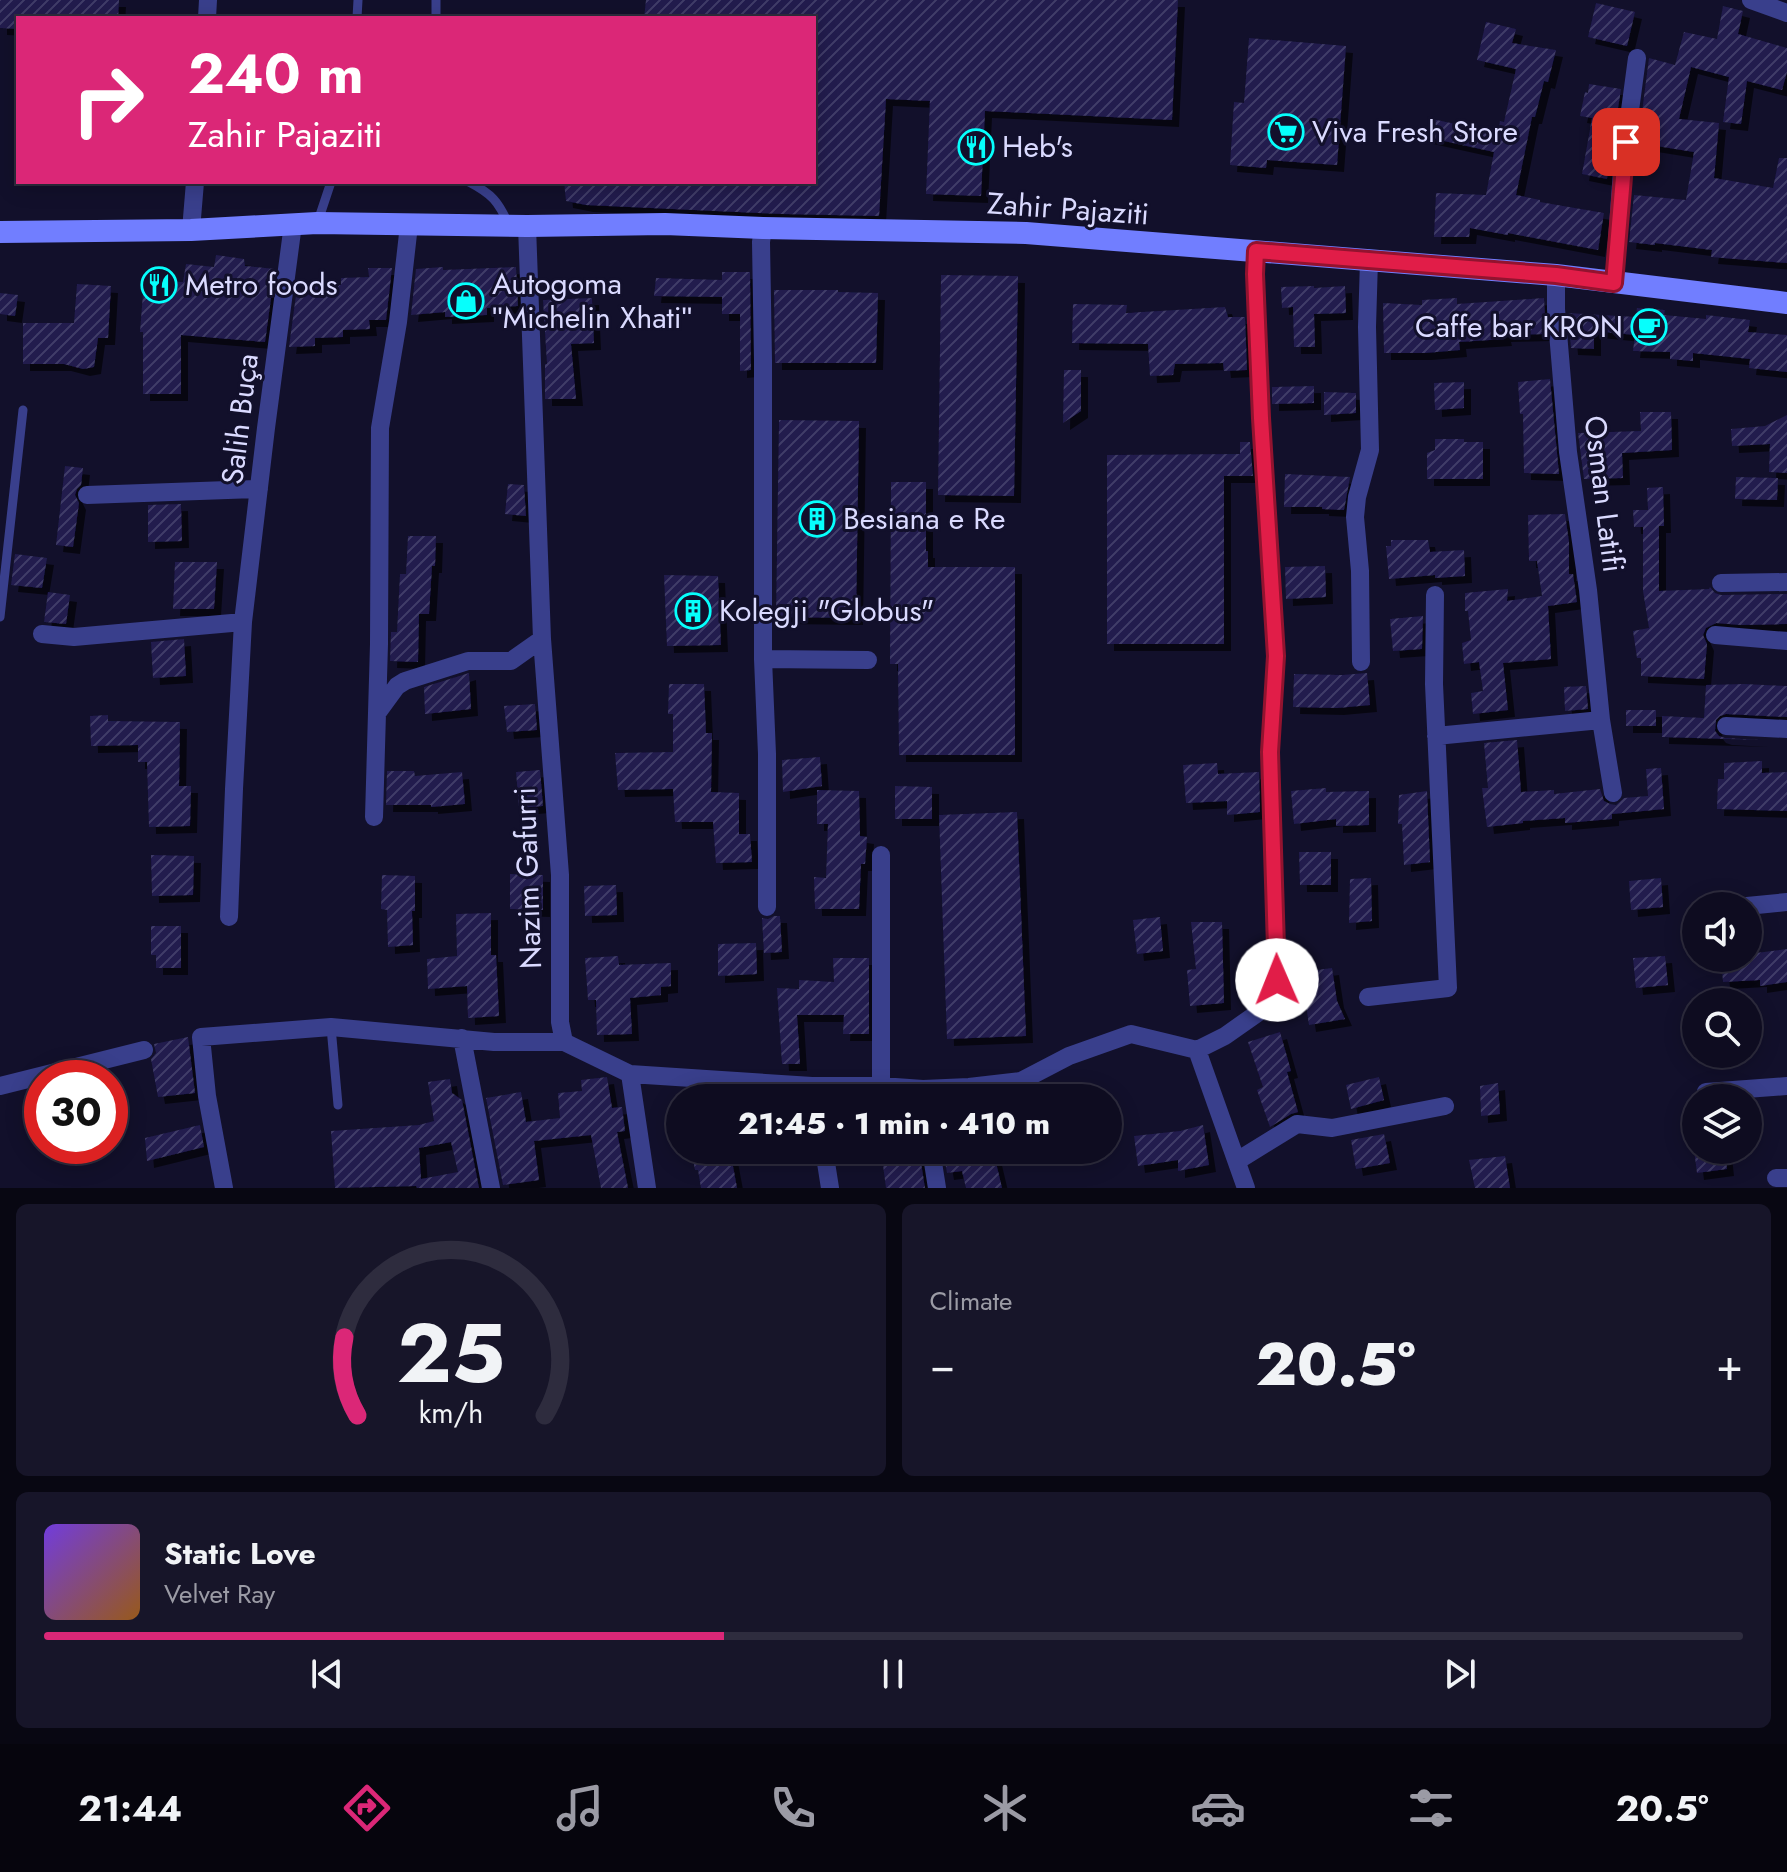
<!DOCTYPE html>
<meta charset="utf-8">
<style>
:root{--surface:#0e0c20;--page:#171529;--text:#f1f3f6;--muted:#9b9ba5;--line:#2e2c3e;--accent:#db2777}
body{margin:0;font-family:Jost,sans-serif;background:var(--page);color:var(--text);height:100vh;display:flex;flex-direction:column;font-size:30px;white-space:nowrap}
*{box-sizing:border-box;margin:0}
p{font-size:26px;color:var(--muted)}
.icon{flex:none;width:44px;height:44px;fill:none;stroke:currentColor;stroke-width:2;stroke-linecap:round;stroke-linejoin:round}
.map{position:relative;height:1188px;overflow:hidden}
.panel{display:flex;flex-direction:column;gap:16px;padding:16px;background:#080712;flex:1}
.panel>*{flex:none}
.banner{position:absolute;left:16px;top:16px;width:800px;height:168px;border-radius:0px;box-shadow:0 4px 20px #0003,0 0 0 2px var(--line);background:#db2777;color:#fff;overflow:hidden}
.controls{position:absolute;left:1682px;top:892px;display:grid;gap:16px}
.controls a{display:grid;place-items:center;width:80px;height:80px;border-radius:50%;background:var(--surface);box-shadow:0 4px 20px #0003,0 0 0 2px var(--line);font-size:40px}
.speed{position:absolute;left:24px;top:1060px;display:flex;gap:16px;font-size:40px;font-weight:700;text-align:center}
.speed>*{display:grid;place-content:center;width:104px;height:104px;border-radius:50%;background:var(--surface);box-shadow:0 4px 20px #0003,0 0 0 2px var(--line);line-height:1}
.speed .limit{border:12px solid #d22;background:#fff;color:#111}
.pin{position:absolute;display:grid;place-items:center;width:68px;height:68px;color:#fff;margin:-34px;border-radius:16px;box-shadow:0 4px 12px #0006}
.me{position:absolute;width:88px;margin:-44px;rotate:359deg;stroke-linejoin:round;filter:drop-shadow(0 0 6px #0008)}
.turn{display:flex;align-items:center;gap:28px;height:168px;padding:0 40px;font-size:36px}
.turn .icon{width:104px;height:104px;stroke-width:2.5}
.turn b{display:block;font-size:56px;line-height:68px}
.big{font-size:60px;font-weight:800;line-height:1.1}
.panel .widget{flex:1;display:flex;flex-direction:column;justify-content:center;gap:12px;min-width:0;padding:0 28px;border-radius:12px;background:var(--page)}
.panel .dial{align-items:center;gap:0}
.dial svg{height:208px;overflow:visible;fill:none;stroke:var(--line);stroke-width:7;stroke-linecap:round;text-anchor:middle}
.dial text{fill:var(--text);stroke:none}
.song{display:flex;align-items:center;gap:24px}
.cover{width:96px;height:96px;border-radius:12px;background:linear-gradient(135deg,hsl(260 70% 55%),hsl(30 70% 35%))}
.played{height:8px;border-radius:4px;background:linear-gradient(90deg,var(--accent) 40%,var(--line) 40%)}
.keys{display:flex;justify-content:space-around;direction:ltr}
.heat{display:flex;justify-content:space-between;align-items:center;font-size:44px;direction:ltr}
.panel .tiles{flex:1;display:grid;gap:16px;grid-template-columns:1fr 1fr}
.widget:last-child{grid-column:span 2}
.trip{position:absolute;left:666px;top:1084px;width:456px;height:80px;border-radius:40px;background:var(--surface);box-shadow:0 4px 20px #0003,0 0 0 2px var(--line);font-weight:800;line-height:80px;text-align:center}
.tabs{display:flex;height:128px;justify-content:space-around;align-items:center;background:#06050d;color:var(--muted)}
.tabs .icon{width:56px;height:56px}
.tabs .selected{color:var(--accent)}
.tabs b{font-size:36px;color:var(--text)}
.map>svg:first-child{display:block}
.building{fill:url(#building-hatch);fill-rule:evenodd;filter:url(#shadow)}
.lines{fill:none;stroke-linecap:round;stroke-linejoin:round}
.service{stroke:#393f8c;stroke-width:9}
.minor{stroke:#393f8c;stroke-width:18}
.secondary{stroke:#717eff;stroke-width:22}
.route-casing{stroke:#92132f;stroke-width:20}
.route{stroke:#e11d48;stroke-width:14}
.labels{text-anchor:middle;stroke-width:6;stroke-linejoin:round;paint-order:stroke}
.poi-label{font-size:30px;fill:#dadaff;stroke:#12102b;text-anchor:start}
.street-label{font-size:30px;fill:#dadaff;stroke:#12102b}
</style>
<div class="map">
<svg width="1787" height="1188" viewBox="0 0 1787 1188">
<defs>
<pattern id="building-hatch" width="6" height="6" patternUnits="userSpaceOnUse" patternTransform="scale(2)"><rect width="6" height="6" fill="#201b4d"/><path d="M-1 1l2-2M0 6l6-6M5 7l2-2" fill="none" stroke="#403c68"/></pattern>
<filter id="shadow"><feDropShadow dx="7" dy="7" stdDeviation="0" flood-color="#0009"/></filter>
</defs>
<rect width="100%" height="100%" fill="#12102b"/>
<!-- building -->
<path class="building" d="M0,0H119L118,18H18V29L0,28Z
M646,0H1178L1172,120L985,111L981,196L926,194L930,101L886,99L879,216L782,214L586,205L566,201L564,182H814V18H644Z
M1596,3L1635,12L1627,46L1588,37Z
M1723,6L1743,11L1738,34L1787,48V72L1782,90L1747,81L1741,124L1723,122L1729,77L1691,67L1679,119L1719,123L1714,178L1773,188L1779,158H1787V263L1711,257L1712,250L1655,243V245L1629,242L1634,195L1686,200L1694,152L1638,143L1649,58L1675,65L1684,32L1717,39Z
M1486,22L1516,29L1512,43L1556,50L1548,82L1544,81L1535,117H1532L1516,195L1540,200V202L1604,213L1598,250L1508,233V235L1470,228L1469,237H1434L1436,193L1486,195L1494,152L1426,137L1432,119L1498,133L1500,121L1504,122L1516,69L1477,60Z
M1249,38L1346,46L1337,165L1267,160L1266,168L1230,165L1234,102L1244,103Z
M1589,84L1621,89L1607,179L1582,174L1592,118L1580,116L1585,92L1588,93Z
M216,255L244,259L245,266L275,269L265,342L181,335V394H143V332H140L144,280L183,282L186,264L214,267Z
M443,267V270L516,267L518,306L487,308V315L445,317V312L411,315L416,269Z
M368,268H392L386,320H369L370,329L343,330V337L315,338V346L289,347L296,295L315,294V286L341,285V278L369,277Z
M722,272H750L751,370L740,371V314H722V297L654,296L656,278L722,280Z
M941,275L1018,276L1014,496L938,495Z
M77,284L111,286L108,338H98L94,367L83,369L64,364H23V323H74Z
M1314,286V288L1345,286L1346,313L1314,314L1315,347H1294L1293,307L1282,308L1281,287Z
M774,290H838V292L878,293L876,363H775Z
M0,293L18,295L15,316L0,314Z
M592,298L594,343L571,344L576,399H545V364H547L543,300Z
M1457,298V304L1544,298L1546,334L1504,335L1505,339L1459,342L1460,350L1425,353H1384L1383,303L1422,305V300Z
M1073,304L1127,305L1126,313L1225,307L1228,317H1245L1247,370L1224,371L1223,363L1175,364L1173,375L1150,376L1148,344L1072,343Z
M1637,308L1665,310L1664,315L1706,319V315L1750,320L1748,332L1787,335V372L1749,368L1750,359L1693,353V361L1670,359V352L1633,351L1635,335L1594,331V349L1571,348L1568,313L1636,317Z
M1064,370H1081V411L1063,423Z
M1550,379L1559,474L1524,473L1523,414H1520L1518,382Z
M1464,382V408L1435,410L1434,383Z
M1314,386V403L1272,404V387Z
M1324,392L1356,393V413L1324,415Z
M1640,412H1671L1672,450L1622,453L1623,478L1584,479L1578,433L1641,431Z
M1787,415V473L1769,472L1770,444L1732,446L1731,429L1765,426Z
M779,420L859,421L856,618L776,617Z
M1435,439H1464V442H1483V479H1427V453L1435,450Z
M1240,442H1250L1253,476H1224V644H1107V455L1240,454Z
M65,466L83,468L81,485L77,489L75,495L79,503L73,547L56,545Z
M1285,474L1350,477L1344,510L1322,509V507H1284Z
M1736,477L1778,478L1777,500L1735,499Z
M891,482H926V551H928V567H1015V755H899L898,664H890Z
M508,484L524,485L526,516L505,514Z
M1663,487L1664,526H1659V591L1709,589L1710,587L1715,593L1721,595L1787,594V624L1741,625L1716,623L1706,628L1703,635L1707,644L1704,679L1641,676V658H1637L1633,631L1649,628L1643,591V527H1634L1633,510H1648L1647,488Z
M181,504L182,541L148,542V505Z
M1565,514L1569,542V574H1573L1577,602L1548,606L1551,659L1503,663L1508,710L1473,714L1471,693L1483,691L1479,662L1464,664L1462,643L1471,640L1468,611H1465V593L1508,589L1507,601L1542,596L1537,561H1529L1528,515Z
M408,536H436L435,566H432L429,614H419L418,662L390,661L391,632H397L400,574H406Z
M1391,540H1428L1430,552L1464,550L1465,576L1435,578V575L1389,579L1386,546H1391Z
M15,554L47,558L42,588L11,585Z
M175,562H217L214,609H173Z
M1325,566L1326,597L1286,599L1285,567Z
M664,575L718,576L721,645L667,646Z
M48,592L70,595L66,624L44,622Z
M1423,616L1422,649L1393,651L1390,619Z
M184,639L186,676L153,678L151,642Z
M469,673L471,709L425,714L424,687Z
M1367,673L1370,705L1337,708L1293,707L1294,674L1342,675Z
M669,684H704L706,733H712L711,792L739,793V834H750L752,862L716,863L713,822H675L673,789L618,790L615,753L673,752V714H668Z
M1744,684L1787,686V717L1726,714L1720,716L1716,720L1715,731L1719,736L1725,738L1762,740L1662,737V716L1704,718L1706,685Z
M1586,686L1588,709L1565,711L1564,687Z
M535,704L537,730L507,732L504,706Z
M1626,710H1656V726H1626Z
M108,715V721L180,722L179,786H191L190,826L149,827L147,762H138V745L91,746L90,716Z
M1517,740L1521,792L1554,790V794L1600,789L1604,801L1610,804L1616,805L1624,798L1648,796L1646,769L1661,768L1664,809L1612,814V819L1565,823V818L1523,821V823L1487,827L1482,788H1488L1484,743Z
M820,757L822,786L783,792L782,760Z
M1762,761V773L1787,772V811L1717,809L1718,779H1724V763Z
M1217,763L1218,774L1259,772L1260,812L1227,815V801L1186,803L1183,765Z
M540,770L543,806L519,808L516,772Z
M387,771H414L415,776L462,772L465,804L431,807V805H386Z
M895,786L932,787V819H895Z
M1326,788V792L1369,791V825L1336,826V819L1294,824L1291,791Z
M817,790L859,791L860,836L867,837L865,864H861L859,909H815L814,877L826,878L828,824H817Z
M1427,791L1430,862L1404,865L1402,824H1398L1399,795Z
M1017,812L1026,1036L947,1039L939,815Z
M1299,852H1331V885H1300Z
M151,855L194,856L193,895L152,896Z
M510,874L543,875V910L510,909Z
M382,875L415,876V911H412L413,945L388,947L387,910L381,909Z
M1371,878L1372,921L1349,923L1350,879Z
M1661,878L1663,907L1631,910L1629,881Z
M616,885L617,915L585,916L584,886Z
M491,913V955H496L499,1016L468,1018L467,986L428,989L427,959L457,956L456,914Z
M774,916H780L782,952L764,953L762,918L768,919Z
M1160,917L1163,951L1137,954L1133,920Z
M1191,922H1222L1224,1003L1190,1006L1187,970L1196,969Z
M151,926H181V968H156V955H151Z
M756,943L757,974L718,976V944Z
M1787,949V982L1760,986V980L1723,982L1721,958H1748V954Z
M618,956L619,965L671,963V986L661,987V995L630,998L632,1034L597,1035L596,1000H588L585,958Z
M1665,956L1668,985L1636,988L1633,958Z
M833,958H869V1034H843L844,1015H797L800,1064H782L777,988L799,989V980L834,982Z
M1332,968L1337,1001L1345,1019L1309,1025L1301,972Z
M1280,1032L1291,1071L1287,1072L1298,1112L1291,1114L1270,1127L1257,1090L1263,1087L1248,1042Z
M188,1037L195,1093L158,1097L151,1059L156,1053L154,1044Z
M607,1077L612,1108L622,1107L625,1131L617,1132L628,1188H601L591,1135L534,1141L539,1180L503,1185L486,1098L521,1092L526,1122L560,1118L558,1093L582,1091L581,1080Z
M1379,1077L1384,1100L1351,1109L1346,1085Z
M450,1079L452,1093L462,1100L479,1188H417L416,1186L335,1188L331,1131L419,1125L434,1121L428,1082ZM451,1142L458,1172L421,1179L419,1148Z
M1498,1083L1500,1114L1481,1116L1480,1086Z
M200,1125L204,1147L147,1161L145,1138Z
M1203,1125L1209,1165L1178,1171V1160L1138,1166L1134,1136L1180,1131Z
M1384,1134L1390,1163L1356,1169L1351,1140Z
M691,1150H730L737,1188H701L698,1170H695Z
M881,1150H919L925,1188H886Z
M943,1150H993L1002,1188H966L962,1171L947,1173Z
M1694,1150H1725L1727,1169L1697,1173Z
M1505,1156L1510,1188H1475L1469,1160Z"/>
<g class="lines">
<!-- service -->
<path class="service" d="M357,18L358,0
M436,18V0
M469,182C492,194 498,201 509,225
M318,221L331,182
M0,617L23,410
M331,1027L338,1105"/>
<!-- minor -->
<path class="minor" d="M1751,0L1787,13
M207,18L208,0
M527,226L542,639L560,875V1022L564,1042
M763,228L761,242L763,361V659L767,754V907
M191,230L195,182
M1556,275V309L1568,452L1588,590L1601,720L1613,793
M1614,283L1622,170L1637,58
M87,495L259,489
M1721,583L1787,582
M42,634L74,637L243,622
M1715,635L1787,641
M763,659L868,660
M1361,662L1360,571L1355,517L1357,497L1370,450L1367,327L1369,260
M378,712L397,686L405,681L468,661H511L542,639
M1726,726L1787,729
M1436,736L1601,720
M374,817L379,644L380,428L398,322L409,225
M881,855V1086
M1747,906L1787,902
M229,917L234,789L243,622L266,428L293,224
M1368,997L1448,988L1434,684L1435,595
M462,1038L491,1188
M630,1074L647,1188
M0,1086L144,1050
M1706,1092L1787,1086
M824,1150L830,1188
M931,1150L937,1188
M1237,1161L1297,1124L1332,1128L1445,1106
M1776,1178H1787
M224,1188L207,1096L201,1037L331,1027L494,1042H564L630,1074L812,1086H881L923,1089L969,1087L1021,1081L1069,1056L1131,1034L1197,1050
M1246,1188L1197,1050L1225,1036L1269,1005L1277,980L1270,752L1276,656L1261,418L1255,274L1256,251"/>
<!-- secondary -->
<path class="secondary" d="M0,232L191,230L317,223L527,226L665,224L763,228L1026,233L1556,275L1787,303"/>
</g>
<g class="lines">
<defs>
<path id="route" d="M1277,980L1270,752L1276,656L1261,418L1255,274L1256,251L1556,275L1614,283L1626,142"/>
</defs>
<!-- route casing -->
<use href="#route" class="route-casing"/>
<!-- route -->
<use href="#route" class="route"/>
</g>
<!-- icons -->
<defs>
<symbol id="supermarket-ring" viewBox="-11 -11 22 22"><circle r="9.5" fill="#12102b" stroke="#06fffc" stroke-width="1.5"/><path d="M-6-5.5h2.5l.6 2H6L4.5 2H-2.5L-4.4-4H-6ZM-1.5 3.2a1.3 1.3 0 1 0 .1 0ZM3 3.2a1.3 1.3 0 1 0 .1 0Z" fill="#06fffc"/></symbol>
<symbol id="restaurant-ring" viewBox="-11 -11 22 22"><circle r="9.5" fill="#12102b" stroke="#06fffc" stroke-width="1.5"/><path d="M-5-6h1v4h1v-4h1v4h1v-4h1v5L-1.5 .5V6h-2V.5L-5-1ZM5-6V6H3V1.5H1.5Q1.5-4 5-6Z" fill="#06fffc"/></symbol>
<symbol id="shop-ring" viewBox="-11 -11 22 22"><circle r="9.5" fill="#12102b" stroke="#06fffc" stroke-width="1.5"/><path d="M-5-2.5h2.3a2.7 3.5 0 0 1 5.4 0H5L5.5 6h-11ZM-1.5-2.5h3a1.5 2.3 0 0 0-3 0Z" fill="#06fffc"/></symbol>
<symbol id="cafe-ring" viewBox="-11 -11 22 22"><circle r="9.5" fill="#12102b" stroke="#06fffc" stroke-width="1.5"/><path d="M-5.5-4.5H6V0H3Q3 3.5 0 3.5H-2.5Q-5.5 3.5-5.5 0ZM3-3.2v2h1.7v-2ZM-6 4.5H4V6H-6Z" fill="#06fffc"/></symbol>
<symbol id="building-ring" viewBox="-11 -11 22 22"><circle r="9.5" fill="#12102b" stroke="#06fffc" stroke-width="1.5"/><path d="M-4-6H4V6H1V3H-1V6H-4ZM-2.5-4.3h1.7v1.8h-1.7ZM.8-4.3h1.7v1.8H.8ZM-2.5-1h1.7V.8h-1.7ZM.8-1h1.7V.8H.8Z" fill="#06fffc"/></symbol>
</defs>
<g fill-rule="evenodd">
<use href="#supermarket-ring" x="1266" y="112" width="40" height="40"/>
<use href="#restaurant-ring" x="956" y="127" width="40" height="40"/>
<use href="#restaurant-ring" x="139" y="265" width="40" height="40"/>
<use href="#shop-ring" x="446" y="281" width="40" height="40"/>
<use href="#cafe-ring" x="1629" y="307" width="40" height="40"/>
<use href="#building-ring" x="797" y="499" width="40" height="40"/>
<use href="#building-ring" x="673" y="591" width="40" height="40"/>
</g>
<g class="labels">
<!-- poi labels -->
<g class="poi-label">
<text x="1312" y="142">Viva Fresh Store</text>
<text x="1002" y="157">Heb's</text>
<text x="492" y="294">Autogoma<tspan x="492" dy="34">ʺMichelin Xhatiʺ</tspan></text>
<text x="185" y="295">Metro foods</text>
<text x="1623" y="337" text-anchor="end">Caffe bar KRON</text>
<text x="843" y="529">Besiana e Re</text>
<text x="719" y="621">Kolegji "Globus"</text>
</g>
<!-- street labels -->
<g class="street-label">
<text transform="translate(1068 209) rotate(4)" y="10">Zahir Pajaziti</text>
<text transform="translate(240 419) rotate(-83)" y="10">Salih Buça</text>
<text transform="translate(1604 494) rotate(83)" y="10">Osman Latifi</text>
<text transform="translate(528 878) rotate(-92)" y="10">Nazim Gafurri</text>
</g>
</g>
</svg>
<div class="controls">
<a><svg class="icon" aria-label="sound" viewBox="0 0 24 24"><path d="M4 9h4l5-4v14l-5-4H4zM17 9q2 3 0 6"/></svg></a>
<a><svg class="icon" aria-label="search" viewBox="0 0 24 24"><circle cx="10" cy="10" r="6"/><path d="M15 15l6 6"/></svg></a>
<a><svg class="icon" aria-label="layers" viewBox="0 0 24 24"><path d="M12 4l9 5-9 5-9-5zM3 14l9 5 9-5"/></svg></a>
</div>
<div class="speed"><div class="limit">30</div></div>
<div class="pin" style="left:1626px;top:142px;background:#d93025"><svg class="icon" aria-label="arrive" viewBox="0 0 24 24"><path d="M6 21V4h12l-3 4 3 4H6"/></svg></div>
<svg class="me" style="left:1277px;top:980px" viewBox="-20 -20 40 40"><circle r="19" fill="#fff"/><path d="M0-13L10 11 0 6-10 11z" fill="#e11d48"/></svg>
<div class="trip">21:45 · 1 min · 410 m</div>
<div class="banner">
<div class="turn"><svg class="icon" aria-label="right" viewBox="0 0 24 24"><path d="M7 20v-9h11M14 6l5 5-5 5"/></svg><div><b>240 m</b>Zahir Pajaziti</div></div>
</div>
</div>
<section class="panel">
<div class="tiles">
<div class="widget dial"><svg viewBox="0 0 100 80">
<path d="M14 69A42 42 0 1 1 86 69"/>
<path d="M14 69A42 42 0 0 1 9 39" stroke="#db2777"/>
<text x="50" y="56" font-size="32" font-weight="700">25</text>
<text x="50" y="72" font-size="11">km/h</text>
</svg></div>
<div class="widget"><p>Climate</p>
<div class="heat"><a>−</a><b class="big">20.5°</b><a>+</a></div>
</div>
<div class="widget">
<div class="song"><i class="cover"></i><div><b>Static Love</b><p>Velvet Ray</p></div></div>
<div class="played"></div>
<div class="keys"><svg class="icon" aria-label="previous" viewBox="0 0 24 24"><path d="M18 5L8 12l10 7zM5 5v14"/></svg><svg class="icon" aria-label="pause" viewBox="0 0 24 24"><path d="M8 5v14M16 5v14"/></svg><svg class="icon" aria-label="next" viewBox="0 0 24 24"><path d="M6 5l10 7-10 7zM19 5v14"/></svg></div>
</div>
</div>
</section>
<nav class="tabs">
<b>21:44</b>
<svg class="icon selected" aria-label="directions" viewBox="0 0 24 24"><path d="M12 3l9 9-9 9-9-9zM9 14v-3h6M13 9l2 2-2 2"/></svg>
<svg class="icon" aria-label="music" viewBox="0 0 24 24"><path d="M9 18V5l10-2v13"/><circle cx="6" cy="18" r="3"/><circle cx="16" cy="16" r="3"/></svg>
<svg class="icon" aria-label="phone" viewBox="0 0 24 24"><path d="M5 4h4l2 5-3 2q2 4 5 5l2-3 5 2v4C11 20 4 13 5 4z"/></svg>
<svg class="icon" aria-label="climate" viewBox="0 0 24 24"><path d="M12 3v18M4 7l16 10M4 17L20 7"/></svg>
<svg class="icon" aria-label="car" viewBox="0 0 24 24"><path d="M5 17H2v-5l4-1 3-4h7l3 4 3 1v5h-3M9 17h6M6 11h13"/><circle cx="7" cy="17" r="2"/><circle cx="17" cy="17" r="2"/></svg>
<svg class="icon" aria-label="filters" viewBox="0 0 24 24"><path d="M4 7h16M4 17h16"/><circle cx="9" cy="7" r="2"/><circle cx="15" cy="17" r="2"/></svg>
<b>20.5°</b>
</nav>
